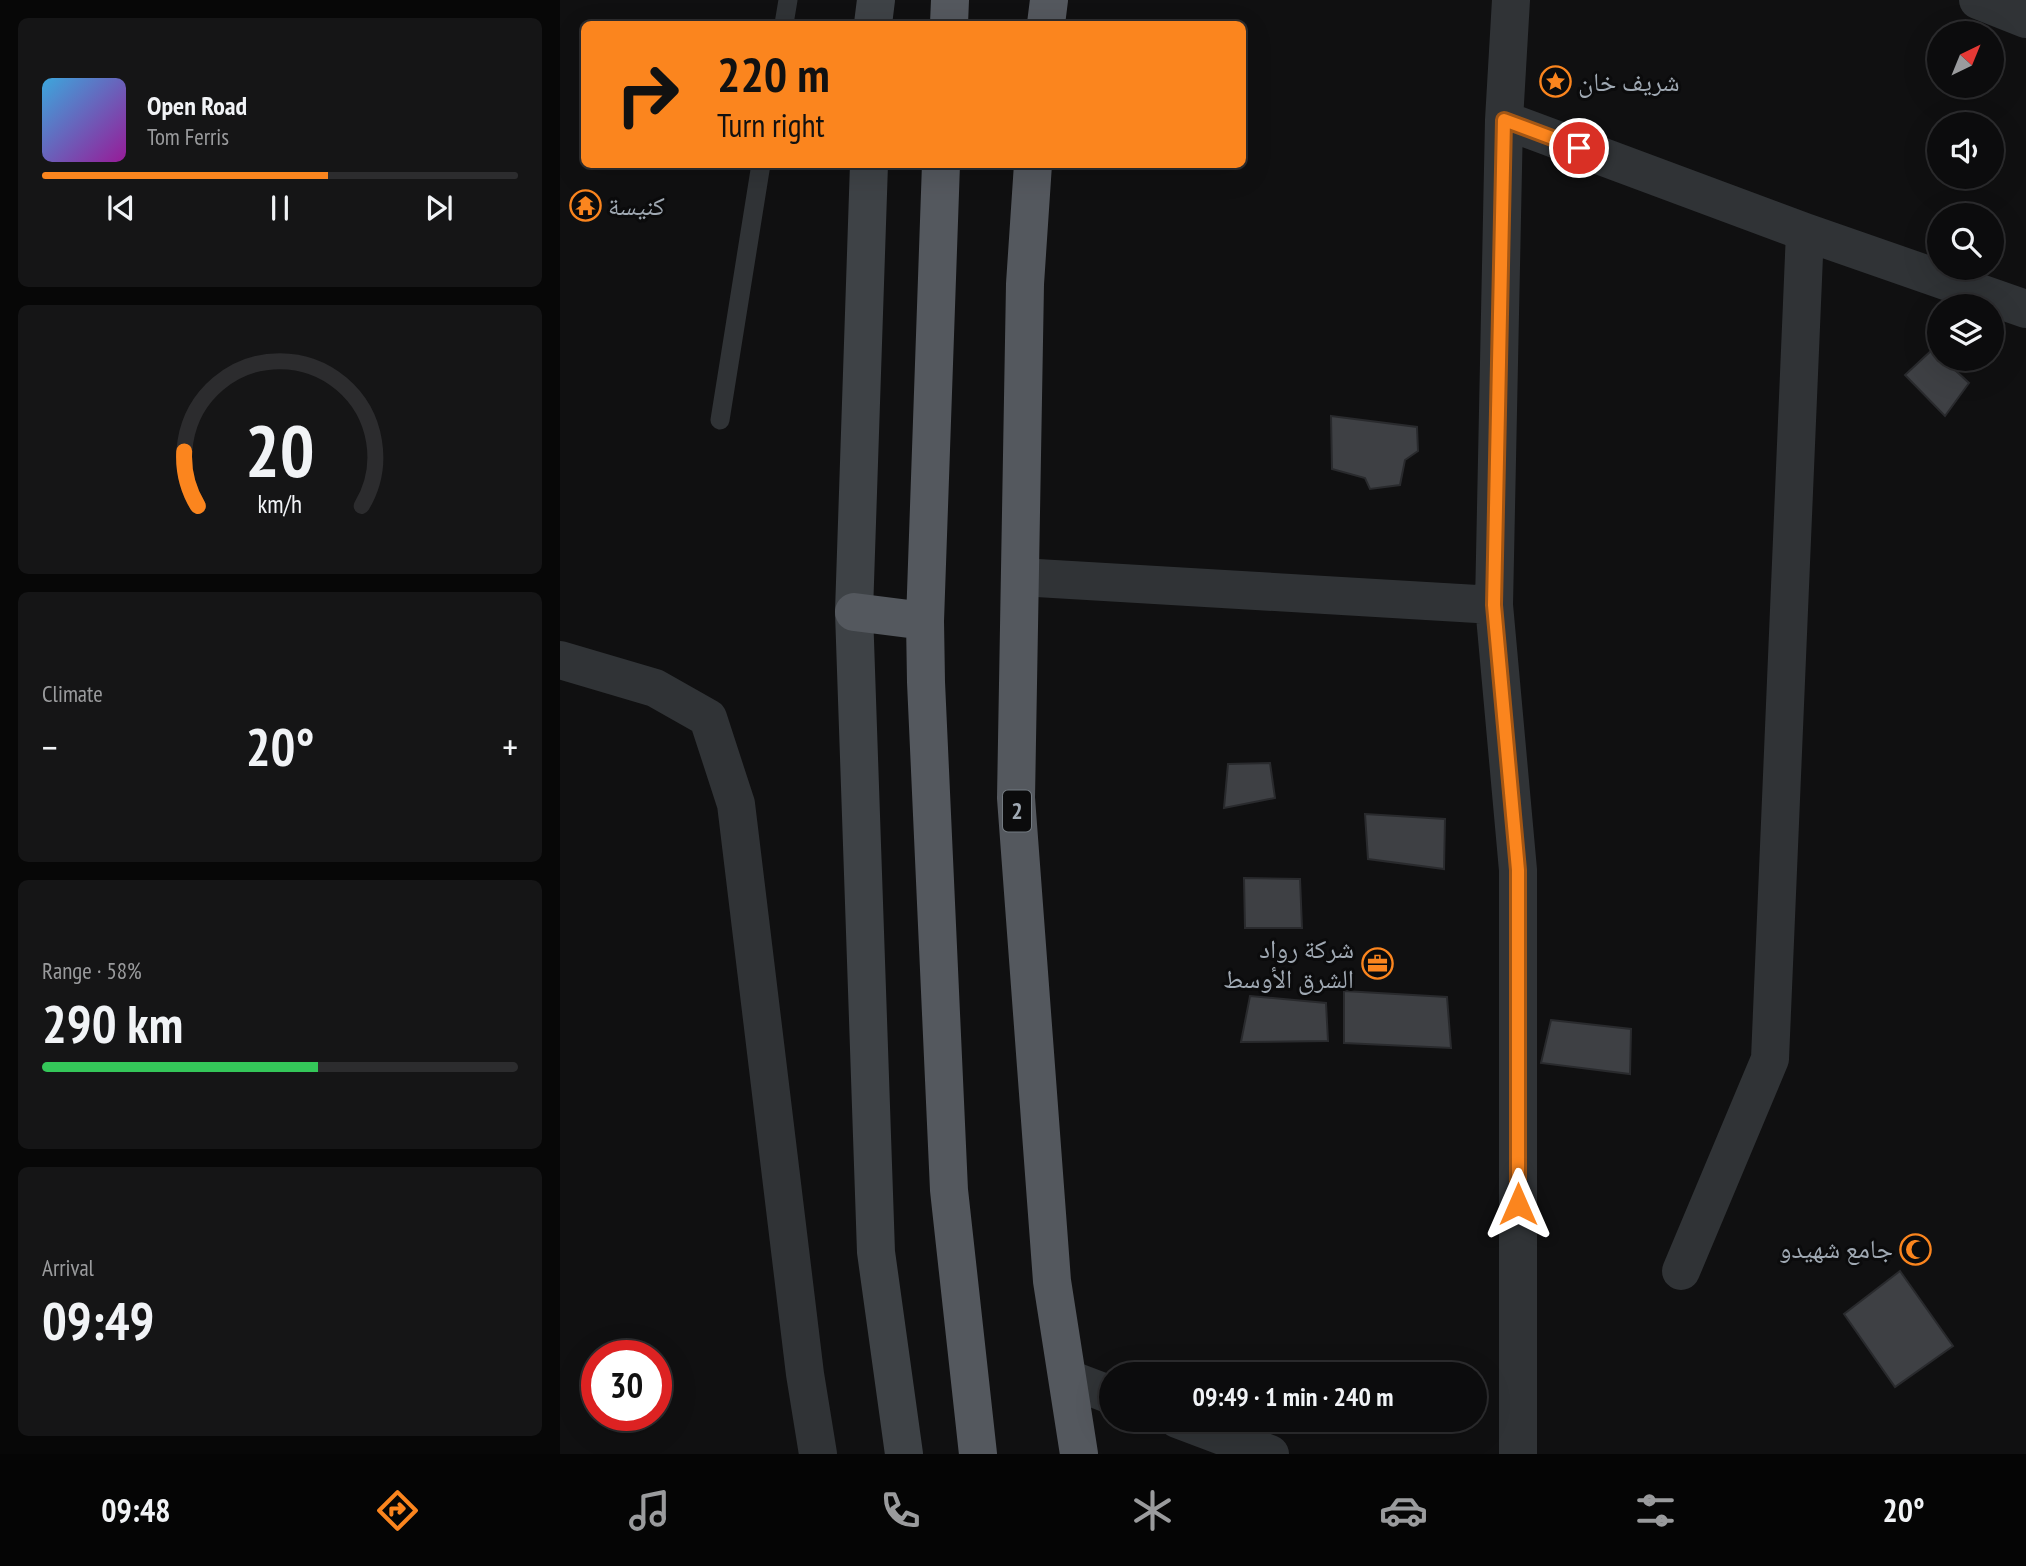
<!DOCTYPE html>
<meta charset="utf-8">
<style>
:root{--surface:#0c0c0d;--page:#151516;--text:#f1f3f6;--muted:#9a9b9d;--line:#2c2c2e;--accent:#fb851e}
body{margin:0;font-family:"PT Sans Narrow","Noto Naskh Arabic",sans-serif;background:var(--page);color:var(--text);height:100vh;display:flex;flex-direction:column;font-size:26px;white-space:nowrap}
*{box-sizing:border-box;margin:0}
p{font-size:23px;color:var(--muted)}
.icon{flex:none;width:38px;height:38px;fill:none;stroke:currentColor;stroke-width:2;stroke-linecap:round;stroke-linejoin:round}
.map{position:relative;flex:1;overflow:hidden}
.panel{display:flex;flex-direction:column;gap:18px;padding:18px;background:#070707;width:560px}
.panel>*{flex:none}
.hud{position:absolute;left:21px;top:21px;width:665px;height:147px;border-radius:10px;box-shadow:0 7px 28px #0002,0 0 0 2px var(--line);background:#fb851e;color:#111;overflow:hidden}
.needle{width:46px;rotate:43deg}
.tools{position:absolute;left:1367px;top:21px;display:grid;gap:14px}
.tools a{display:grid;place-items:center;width:77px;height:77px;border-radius:50%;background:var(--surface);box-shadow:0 7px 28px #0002,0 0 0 2px var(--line);font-size:35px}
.speed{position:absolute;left:21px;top:1340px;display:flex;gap:14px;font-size:35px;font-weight:700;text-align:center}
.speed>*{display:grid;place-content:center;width:91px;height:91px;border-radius:50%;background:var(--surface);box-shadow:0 7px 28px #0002,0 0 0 2px var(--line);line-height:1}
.speed .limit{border:10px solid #d22;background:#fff;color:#111}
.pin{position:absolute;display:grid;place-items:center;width:60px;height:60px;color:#fff;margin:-30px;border:4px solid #fff;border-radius:50%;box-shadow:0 2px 7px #0007}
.me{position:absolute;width:77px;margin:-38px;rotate:0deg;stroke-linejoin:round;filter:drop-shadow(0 0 5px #0008)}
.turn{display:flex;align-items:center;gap:24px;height:147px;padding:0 21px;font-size:32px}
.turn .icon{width:91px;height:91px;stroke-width:2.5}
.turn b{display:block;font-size:49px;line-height:60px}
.big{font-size:52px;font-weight:600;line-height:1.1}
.panel .widget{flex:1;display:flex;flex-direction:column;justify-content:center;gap:10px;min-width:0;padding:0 24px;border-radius:10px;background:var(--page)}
.panel .dial{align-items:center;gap:0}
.dial svg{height:182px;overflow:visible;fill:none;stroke:var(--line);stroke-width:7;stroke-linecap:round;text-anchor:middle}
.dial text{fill:var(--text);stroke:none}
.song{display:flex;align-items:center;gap:21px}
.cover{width:84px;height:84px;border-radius:10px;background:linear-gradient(135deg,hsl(200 70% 55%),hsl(300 70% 35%))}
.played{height:7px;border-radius:4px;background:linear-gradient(90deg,var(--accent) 60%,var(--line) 60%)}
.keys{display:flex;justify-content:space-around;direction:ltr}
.heat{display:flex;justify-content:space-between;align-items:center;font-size:38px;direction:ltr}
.charge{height:10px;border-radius:5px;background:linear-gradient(90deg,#34c759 58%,var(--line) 0)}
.trip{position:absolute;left:539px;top:1362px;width:388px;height:70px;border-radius:35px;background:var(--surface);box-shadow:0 7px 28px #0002,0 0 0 2px var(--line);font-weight:600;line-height:70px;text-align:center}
.menu{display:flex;height:112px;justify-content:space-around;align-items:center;background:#050505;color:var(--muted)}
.menu .icon{width:49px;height:49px}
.menu .selected{color:var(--accent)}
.menu b{font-size:32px;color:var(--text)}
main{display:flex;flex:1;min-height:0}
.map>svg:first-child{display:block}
.building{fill:#3e4044;stroke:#292a2d;stroke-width:2}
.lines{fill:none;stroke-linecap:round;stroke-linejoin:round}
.service{stroke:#303336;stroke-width:19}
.minor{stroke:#303336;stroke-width:38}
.secondary{stroke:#3e4246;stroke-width:38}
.trunk{stroke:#54585e;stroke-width:38}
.route-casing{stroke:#a35614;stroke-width:18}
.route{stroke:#fb851e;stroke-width:12}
.labels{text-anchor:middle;stroke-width:6;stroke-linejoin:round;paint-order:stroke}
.shield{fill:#0b0b0c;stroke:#737a81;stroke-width:2}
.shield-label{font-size:24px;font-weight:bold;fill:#a0a9b3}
.poi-label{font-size:26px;fill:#a0a9b3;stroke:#0b0b0c;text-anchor:start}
</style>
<main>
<section class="panel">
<div class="widget">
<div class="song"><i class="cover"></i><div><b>Open Road</b><p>Tom Ferris</p></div></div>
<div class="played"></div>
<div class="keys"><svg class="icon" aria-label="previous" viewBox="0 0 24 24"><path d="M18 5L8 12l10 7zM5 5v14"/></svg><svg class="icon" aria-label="pause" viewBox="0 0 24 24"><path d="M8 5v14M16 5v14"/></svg><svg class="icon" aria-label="next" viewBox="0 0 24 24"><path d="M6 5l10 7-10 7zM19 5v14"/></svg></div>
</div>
<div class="widget dial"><svg viewBox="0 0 100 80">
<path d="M14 69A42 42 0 1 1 86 69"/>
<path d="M14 69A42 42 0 0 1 8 45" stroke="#fb851e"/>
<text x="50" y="56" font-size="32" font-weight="700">20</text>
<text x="50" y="72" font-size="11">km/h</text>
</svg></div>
<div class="widget"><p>Climate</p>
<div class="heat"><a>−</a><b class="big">20°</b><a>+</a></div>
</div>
<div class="widget"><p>Range · 58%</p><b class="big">290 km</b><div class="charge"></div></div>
<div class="widget"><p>Arrival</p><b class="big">09:49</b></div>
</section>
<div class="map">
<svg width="1466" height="1454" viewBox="0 0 1466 1454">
<rect width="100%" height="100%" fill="#101011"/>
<!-- building -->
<path class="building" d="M1373,349L1379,355V359H1383L1409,383L1385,416L1345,375Z
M771,416L857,427L858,451L845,460L840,485L810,489L805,478L772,469Z
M710,763L715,798L664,808L668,764Z
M805,814L885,819L884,869L808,859Z
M684,878L740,879L742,928H685Z
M784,991L887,997L891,1048L784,1043Z
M690,996L766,1003L768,1041L681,1042Z
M991,1020L1071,1029L1070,1074L981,1063Z
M1340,1271L1393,1346L1335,1387L1284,1314Z"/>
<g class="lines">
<!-- service -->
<path class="service" d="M224,24L228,0
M160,420L201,164"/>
<!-- minor -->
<path class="minor" d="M951,0L944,120L934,605L958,870V1454
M1418,0L1466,19
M944,120L1245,232L1466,309
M460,577L934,605
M0,660L95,688L148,718L176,804L245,1374L258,1454
M1121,1271L1210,1059L1245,232
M509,1379L551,1395
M617,1419L710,1454"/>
<!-- secondary -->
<path class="secondary" d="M313,24L316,0
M309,164L294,612L316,1252L344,1454"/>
<!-- trunk -->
<path class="trunk" d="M389,24L390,0
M486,24L489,0
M381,164L365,621L366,682L389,1190L418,1454
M473,164L465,284L456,798L492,1281L519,1454
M294,612L365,621"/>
</g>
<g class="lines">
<defs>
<path id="route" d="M958,1204V870L934,605L944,120L1019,148"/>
</defs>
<!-- route casing -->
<use href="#route" class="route-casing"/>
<!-- route -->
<use href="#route" class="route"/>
</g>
<!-- icons -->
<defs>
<symbol id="sight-ring" viewBox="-11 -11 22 22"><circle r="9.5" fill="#0b0b0c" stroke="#fb851e" stroke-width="1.5"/><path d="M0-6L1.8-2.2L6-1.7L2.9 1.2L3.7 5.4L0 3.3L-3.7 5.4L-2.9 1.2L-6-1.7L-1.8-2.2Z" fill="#fb851e"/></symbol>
<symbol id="temple-ring" viewBox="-11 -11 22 22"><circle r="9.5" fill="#0b0b0c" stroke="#fb851e" stroke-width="1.5"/><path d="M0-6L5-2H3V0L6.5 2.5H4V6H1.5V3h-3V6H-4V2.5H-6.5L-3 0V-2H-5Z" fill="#fb851e"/></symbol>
<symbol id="office-ring" viewBox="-11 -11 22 22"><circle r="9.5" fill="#0b0b0c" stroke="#fb851e" stroke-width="1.5"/><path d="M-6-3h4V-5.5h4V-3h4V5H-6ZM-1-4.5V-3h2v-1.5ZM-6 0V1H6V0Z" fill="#fb851e"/></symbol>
<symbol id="mosque-ring" viewBox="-11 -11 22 22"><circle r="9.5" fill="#0b0b0c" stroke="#fb851e" stroke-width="1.5"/><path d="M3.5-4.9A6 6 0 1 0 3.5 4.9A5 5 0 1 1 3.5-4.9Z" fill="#fb851e"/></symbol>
</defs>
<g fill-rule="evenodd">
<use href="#sight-ring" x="978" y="64" width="35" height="35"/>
<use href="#temple-ring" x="8" y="188" width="35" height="35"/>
<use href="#office-ring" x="800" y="946" width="35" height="35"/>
<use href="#mosque-ring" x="1338" y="1232" width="35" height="35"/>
</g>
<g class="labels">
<!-- shield labels -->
<rect class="shield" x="443" y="790.5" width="28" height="41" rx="5"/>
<g class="shield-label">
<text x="457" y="819">2</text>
</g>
<!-- poi labels -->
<g class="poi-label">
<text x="1018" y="91">شريف خان</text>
<text x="48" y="215">كنيسة</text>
<text x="794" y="958" text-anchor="end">شركة رواد<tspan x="794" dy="30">الشرق الأوسط</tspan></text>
<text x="1333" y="1258" text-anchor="end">جامع شهيدو</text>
</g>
</g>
</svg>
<div class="tools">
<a><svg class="needle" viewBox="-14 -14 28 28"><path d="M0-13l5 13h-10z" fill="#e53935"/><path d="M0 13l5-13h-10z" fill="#9a9b9d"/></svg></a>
<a><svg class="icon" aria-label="sound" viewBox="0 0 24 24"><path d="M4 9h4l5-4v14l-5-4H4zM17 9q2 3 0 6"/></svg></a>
<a><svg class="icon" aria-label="search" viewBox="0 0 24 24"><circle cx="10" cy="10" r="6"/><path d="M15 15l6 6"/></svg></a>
<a><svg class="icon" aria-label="layers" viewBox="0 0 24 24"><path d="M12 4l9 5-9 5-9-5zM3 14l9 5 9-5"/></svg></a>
</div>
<div class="speed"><div class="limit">30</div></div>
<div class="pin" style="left:1019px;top:148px;background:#d93025"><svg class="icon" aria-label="arrive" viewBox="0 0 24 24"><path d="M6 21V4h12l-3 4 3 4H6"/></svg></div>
<svg class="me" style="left:958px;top:1204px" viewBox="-20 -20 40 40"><path d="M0-17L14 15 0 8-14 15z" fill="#fb851e" stroke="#fff" stroke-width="4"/></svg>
<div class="trip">09:49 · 1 min · 240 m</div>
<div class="hud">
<div class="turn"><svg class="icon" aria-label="right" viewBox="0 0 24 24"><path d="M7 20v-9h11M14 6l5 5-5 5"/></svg><div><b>220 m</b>Turn right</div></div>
</div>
</div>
</main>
<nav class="menu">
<b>09:48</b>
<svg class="icon selected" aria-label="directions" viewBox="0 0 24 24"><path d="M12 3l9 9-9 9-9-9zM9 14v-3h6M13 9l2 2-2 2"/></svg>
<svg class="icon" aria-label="music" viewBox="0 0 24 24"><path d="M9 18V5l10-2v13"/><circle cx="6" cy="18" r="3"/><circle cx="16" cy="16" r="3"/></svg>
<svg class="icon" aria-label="phone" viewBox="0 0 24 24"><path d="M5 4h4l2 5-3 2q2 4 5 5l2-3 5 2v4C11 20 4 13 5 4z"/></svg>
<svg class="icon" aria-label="climate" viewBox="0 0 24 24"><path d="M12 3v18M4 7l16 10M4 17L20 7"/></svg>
<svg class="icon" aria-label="car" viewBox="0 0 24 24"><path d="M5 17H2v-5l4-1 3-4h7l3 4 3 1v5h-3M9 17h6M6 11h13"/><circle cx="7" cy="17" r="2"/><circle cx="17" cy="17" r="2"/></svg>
<svg class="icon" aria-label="filters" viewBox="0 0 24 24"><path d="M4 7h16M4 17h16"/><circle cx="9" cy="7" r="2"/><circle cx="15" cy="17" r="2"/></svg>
<b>20°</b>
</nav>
